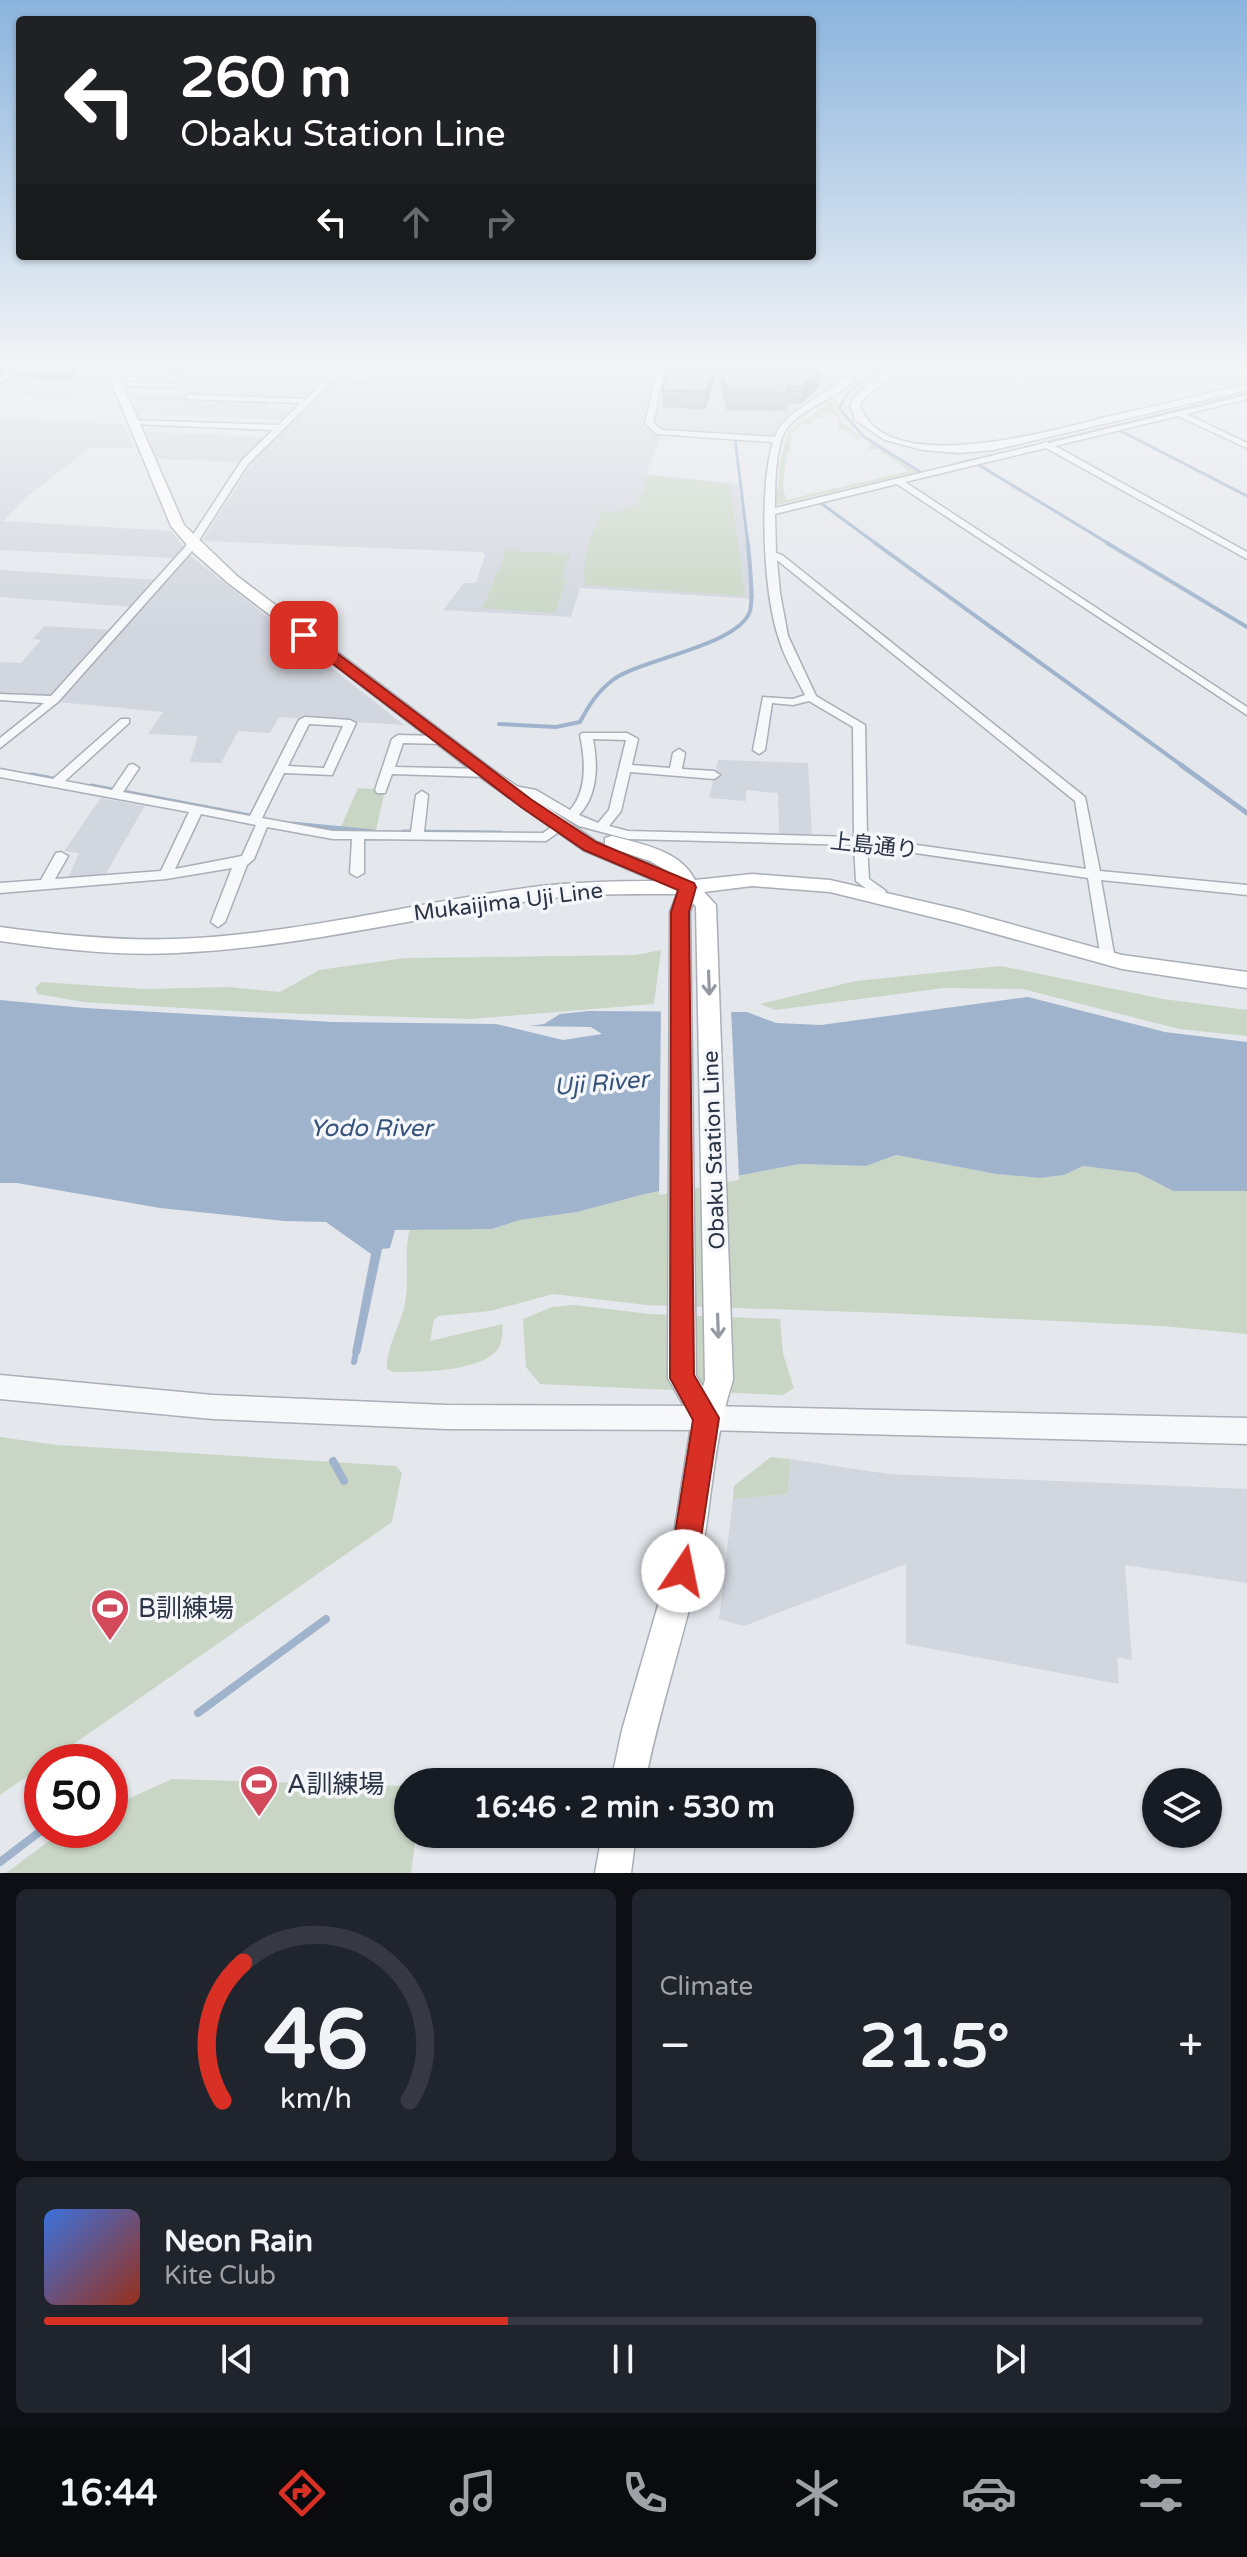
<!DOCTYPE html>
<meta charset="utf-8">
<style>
:root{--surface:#171b24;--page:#20242c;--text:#f1f3f6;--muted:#9ea1a6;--line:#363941;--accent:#d93025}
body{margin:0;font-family:"Varela Round","Noto Sans JP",sans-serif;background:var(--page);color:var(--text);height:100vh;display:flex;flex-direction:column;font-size:30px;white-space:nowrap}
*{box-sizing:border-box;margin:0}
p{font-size:26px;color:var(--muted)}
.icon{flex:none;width:44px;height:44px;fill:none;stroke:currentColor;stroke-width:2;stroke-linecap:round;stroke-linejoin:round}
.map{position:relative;height:1873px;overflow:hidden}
.panel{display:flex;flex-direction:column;gap:16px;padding:16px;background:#0d0f14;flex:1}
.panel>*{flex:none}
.hud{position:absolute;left:16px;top:16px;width:800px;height:244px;border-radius:8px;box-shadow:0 2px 6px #0004;background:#202124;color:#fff;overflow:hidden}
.controls{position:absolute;left:1142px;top:1768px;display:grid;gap:16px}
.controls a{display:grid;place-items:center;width:80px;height:80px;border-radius:50%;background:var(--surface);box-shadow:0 2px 6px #0004;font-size:40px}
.speed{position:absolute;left:24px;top:1744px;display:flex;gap:16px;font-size:40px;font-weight:700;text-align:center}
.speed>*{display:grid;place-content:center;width:104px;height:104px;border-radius:50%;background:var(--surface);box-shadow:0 2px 6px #0004;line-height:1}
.speed .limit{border:12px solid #d22;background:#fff;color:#111}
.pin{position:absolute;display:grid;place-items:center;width:68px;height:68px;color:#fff;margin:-34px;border-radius:16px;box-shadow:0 4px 12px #0006}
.me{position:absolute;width:88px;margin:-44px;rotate:11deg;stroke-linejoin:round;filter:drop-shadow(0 0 6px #0008)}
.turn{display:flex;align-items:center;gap:28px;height:168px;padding:0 32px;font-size:36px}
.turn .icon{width:104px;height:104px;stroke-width:2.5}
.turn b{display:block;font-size:56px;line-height:68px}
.lanes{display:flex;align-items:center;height:76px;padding:0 32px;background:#0003;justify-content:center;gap:40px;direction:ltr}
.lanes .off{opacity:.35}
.big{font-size:60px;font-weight:700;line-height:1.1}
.panel .tile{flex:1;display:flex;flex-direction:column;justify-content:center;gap:12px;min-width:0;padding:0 28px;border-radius:12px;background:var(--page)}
.panel .dial{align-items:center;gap:0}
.dial svg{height:208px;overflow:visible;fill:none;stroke:var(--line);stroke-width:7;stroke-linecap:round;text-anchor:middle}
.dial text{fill:var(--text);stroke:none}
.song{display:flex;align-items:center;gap:24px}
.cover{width:96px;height:96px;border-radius:12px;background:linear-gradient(135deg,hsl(220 70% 55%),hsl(10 70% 35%))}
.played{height:8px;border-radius:4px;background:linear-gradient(90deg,var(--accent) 40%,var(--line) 40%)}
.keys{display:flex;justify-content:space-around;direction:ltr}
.heat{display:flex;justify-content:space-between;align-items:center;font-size:44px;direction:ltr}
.panel .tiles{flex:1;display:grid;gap:16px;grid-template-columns:1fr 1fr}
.tile:last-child{grid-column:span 2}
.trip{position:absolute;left:394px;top:1768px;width:460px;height:80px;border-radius:40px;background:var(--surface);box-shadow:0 2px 6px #0004;font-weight:700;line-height:80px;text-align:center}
.menu{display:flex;height:128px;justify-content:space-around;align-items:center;background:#090b0e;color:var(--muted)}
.menu .icon{width:56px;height:56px}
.menu .current{color:var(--accent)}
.menu b{font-size:36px;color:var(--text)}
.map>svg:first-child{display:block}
.built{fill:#d2d6de}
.green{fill:#c9d6c5}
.water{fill:#9fb4cc}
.pier{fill:#e4e7ec}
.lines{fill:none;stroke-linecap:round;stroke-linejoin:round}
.stream-far4{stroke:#9fb4cc;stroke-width:3}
.stream-far3{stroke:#9fb4cc;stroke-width:4}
.stream-far2{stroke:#9fb4cc;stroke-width:5}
.stream-far1{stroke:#9fb4cc;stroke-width:6}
.stream{stroke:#9fb4cc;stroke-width:8}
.minor-casing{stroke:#a9aeb7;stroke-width:3}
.tertiary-casing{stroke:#a9aeb7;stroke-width:3}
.secondary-casing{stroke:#a9aeb7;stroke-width:3}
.minor{fill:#f7f8fa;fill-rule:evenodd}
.tertiary{fill:#f7f8fa;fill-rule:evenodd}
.secondary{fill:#fff;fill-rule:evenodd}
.wall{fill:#a1a5ae}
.shaded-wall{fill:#83868d}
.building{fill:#bbc0ca;stroke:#83868d;stroke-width:2}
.oneway{stroke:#959aa2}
.route{fill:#d93025;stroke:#8d1f18;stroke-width:2}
.labels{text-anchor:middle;stroke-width:7;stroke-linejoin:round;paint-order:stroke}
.street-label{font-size:22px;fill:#2b3445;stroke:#f4f6f9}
.water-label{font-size:24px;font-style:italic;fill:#34527a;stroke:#f4f6f9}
.near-poi-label{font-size:26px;fill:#2b3445;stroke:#f4f6f9;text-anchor:start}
</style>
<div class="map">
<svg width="1247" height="1873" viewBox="0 0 1247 1873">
<rect width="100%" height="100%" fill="#e4e7ec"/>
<!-- built -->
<path class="built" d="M123,369H247L240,377L323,379L303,399L271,402L266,407L293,411L284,420L138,414L131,393L182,396L201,377L119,373Z
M383,369H632L631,373L656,374L644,425L653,434L661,435L646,474L738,484L755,599L580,588L571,617L443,610L464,583H476L485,555L482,552L202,541L251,464L334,380L373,382Z
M668,369H820V373L847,374L806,409L785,421L777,430L775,438L665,432L655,424Z
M10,380L96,383L112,394L74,395L70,399L0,395V389Z
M0,418L122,424L134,448L91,447L28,496L3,521L171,531L184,547L175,558L0,550Z
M146,432L266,437L243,462L157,459Z
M188,555L192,557L404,725L279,717L270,733L238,731L221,763L190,762L198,736L148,734L163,712L59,702Z
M0,570L158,580L134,607L0,597Z
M44,626L112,630L56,693L47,697L0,694V662L21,663L41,640L33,639Z
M718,760L808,763L812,835L779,834L778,793L746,790V801L709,798Z
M101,798L145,806L105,875L68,878L79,853L64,851Z
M790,1459L888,1474L1247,1489V1583L1125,1565L1132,1660L1117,1657L1119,1684L906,1644V1564L744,1626L719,1619L733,1499L788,1494Z"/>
<!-- green -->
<path class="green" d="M838,397L835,409L844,424L862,437L854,440L856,437L846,430H838L837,416L830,415L829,412H822L821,418H813L812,425H801L791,433L790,452H787L783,487L786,500L909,471L876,448L868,450L871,443L917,472L776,505L780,461L789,431Z
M648,476L730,484L745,596L585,585C582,556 589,537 603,511L613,513L637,505Z
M506,550L570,554L562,578L566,579L555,613L483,608Z
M358,788L385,790L376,830L340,829Z
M661,950L654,1004L470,1019L250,1012L83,1002L38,994L35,988L41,982L145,989L229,987L280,992L319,970L405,958L636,955Z
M1001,966L1163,999L1247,1010V1036L1179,1029L1023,989L944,988L775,1010L760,1004L856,981Z
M896,1155L996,1174L1040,1178L1064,1175L1083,1166L1138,1173L1173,1191H1247V1334L1162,1326L886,1313L647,1305L553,1294L490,1311L438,1316L434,1320L430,1341L503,1324C502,1332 503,1342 498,1349C481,1372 419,1372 393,1372L387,1369C386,1346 401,1325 405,1303C410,1278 403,1253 410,1229H492L520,1220L577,1212L645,1194L799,1164L866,1166Z
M574,1305L650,1314L780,1319L783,1354L794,1388L783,1395L540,1384L526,1367L523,1319L552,1307Z
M0,1437L57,1445L396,1466L402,1473L392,1522L48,1762H42V1766L0,1795Z
M771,1457L790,1459L788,1494L733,1499L734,1486Z
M172,1779L408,1786V1834H416L411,1873H6L64,1830H110V1807Z"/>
<!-- water -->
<path class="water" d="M1028,997L1165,1032L1247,1042V1191H1173L1138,1173L1083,1166L1064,1175L1040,1178L996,1174L896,1155L866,1166L799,1164L645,1194L577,1212L520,1220L492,1229L395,1230L390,1248L382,1249L360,1354L352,1353L371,1254L326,1222L284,1221L160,1208L17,1183H0V1000L85,1008L332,1022L496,1024L563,1040L602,1034L591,1027L529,1026L544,1024L560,1014L589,1011L747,1012L776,1023L821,1025Z"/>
<!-- pier -->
<path class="pier" d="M661,1007L731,1008L739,1180L659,1195Z"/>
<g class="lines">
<!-- stream-far4 -->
<path class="stream-far4" d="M879,369L849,392L839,408L864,437L922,473L927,472
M170,374L176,369
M1113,427L1247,496
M735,439L748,545
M1042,444L1247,394
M974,462L1111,545
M960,463L1001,454
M818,501L878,545"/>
<!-- stream-far3 -->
<path class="stream-far3" d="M875,543L1184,767
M1107,543L1247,627
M499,724L556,727L580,722C589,705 598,691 614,679C645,658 739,645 750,611C754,596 749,559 748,543"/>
<!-- stream-far2 -->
<path class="stream-far2" d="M1181,765L1247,813
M32,775L58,780
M91,786L255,817
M292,824L374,832
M403,832L501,833"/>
<!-- stream-far1 -->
<path class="stream-far1" d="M354,1362L357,1347"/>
<!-- stream -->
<path class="stream" d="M333,1461L344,1481
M198,1713L326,1619
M0,1862L42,1830"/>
<defs>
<path id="minor" d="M11,369H19L0,384V378Z
M337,369H345L248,464L192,551L58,702L0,748V738L44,703L0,700V694L51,696L185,547L242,460L273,430L132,424H129V420L278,425L301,403L188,399L184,397L188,395L306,399Z
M657,369H665L653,423L662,430L775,437C783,410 828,396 848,375L823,374L818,369H860C850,397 805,404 787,428C775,444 775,487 775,508L1041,444L1045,442L1049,443L1247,395V399L1186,414L1247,443V448L1178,416L1055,446L1247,552V559L1046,448L905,482L1247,707V715L897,484L775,514L776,553L782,555L1085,797L1100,871L1247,885V895L1101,880L1115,959L1108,964L1101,959L1088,878L867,846L869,879L886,891L882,900L877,902L870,897L872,893L856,881L854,845L628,839L579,826L529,796L505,792L503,789L505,786L509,785L536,790L570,810C588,790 585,759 580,735L582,733H627L638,739L632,765L670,768L673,753L679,749L685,753L682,769L714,771L720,775L714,779L630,772L621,811L609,826L628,831L854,837L853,727L809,701L793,705L772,703L765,750L759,754L753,750L763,697L793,699L805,695C796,677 785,659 779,639C763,592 759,489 773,442L657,434L645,424ZM777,560L1075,801L1086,869L867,838L865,725L816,696L788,636L780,593ZM593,739L626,740L609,810L598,823L579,815C598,795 598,765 593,739Z
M117,382L175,383L179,385L175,387L114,386V382Z
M305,717L350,720L356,723L332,775L284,773L262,818L333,831L411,832L416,795L422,791L428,795L424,832L543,833L557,823H565L567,826L546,841L364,839V873L357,877L350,873L352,839H333L267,827L254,859L247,865L225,922L218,927L211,922L232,868L166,879L0,893V883L41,880L56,853L61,852L68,856L55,879L161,871L189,812L0,777V769L53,779L121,719H129V723L65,781L112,790L129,765L133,764L139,768L123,792L250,816L299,720ZM309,724L343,726L324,768L288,766ZM201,814L256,825L242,856L175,869Z
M398,735L443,736L449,740L443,744L403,743L395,767L486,769L492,773L486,777L392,774L385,793H377L375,790L392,739Z"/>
<path id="tertiary" d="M890,369H901L865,397L860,405C884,481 1057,429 1110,416C1156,406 1201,395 1247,384V390L994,450L959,453L923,450L885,440L855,420L850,405L858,393Z
M0,1375L213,1395L446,1405L706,1406L1247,1418V1444L706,1430L446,1429L213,1419L0,1399Z"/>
<path id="secondary" d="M106,369H116L184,525L237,576L492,769L597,842L605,845V838L612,836C641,844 680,850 695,880L752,874L830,880L960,910L1122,955L1247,972V988L1122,969L960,924L830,892L752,886L704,892L716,905L733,1380C712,1443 712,1509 698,1573C682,1643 659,1711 645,1782H611L622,1730L668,1571L692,1420L668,1378L670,912L677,894C630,894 583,893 537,900C417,917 297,948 176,953C117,956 58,949 0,941V927C58,935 117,941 175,939C298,935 419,901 541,886C579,882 617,881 656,881L583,850L480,777L227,582L194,553L171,526ZM611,848L650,861L669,872ZM693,903L696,907L705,1380L703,1387L696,1375L690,912Z
M602,1834H636L631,1873H595Z"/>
</defs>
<!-- minor casing -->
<use href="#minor" class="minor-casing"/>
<!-- tertiary casing -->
<use href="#tertiary" class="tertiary-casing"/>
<!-- secondary casing -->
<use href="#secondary" class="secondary-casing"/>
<!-- minor -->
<use href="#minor" class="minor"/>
<!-- tertiary -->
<use href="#tertiary" class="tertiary"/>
<!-- secondary -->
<use href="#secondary" class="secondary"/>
</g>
<!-- wall -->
<path class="wall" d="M7,369H81L70,381L11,379Z
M669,369H820L819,387L800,404H788L787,411L726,410L717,370L705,410L662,407V390Z"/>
<!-- shaded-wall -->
<path class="shaded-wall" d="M0,369H7L0,376Z
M67,369H81L70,381Z
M713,369H717L705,410L706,392Z
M821,370L819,387L800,404L802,386Z"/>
<!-- building -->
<path class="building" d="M669,369H713L706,392L662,390Z
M721,369H820L821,370L802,386L787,387L789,393L727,392Z"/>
<!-- one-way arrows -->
<defs><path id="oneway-shaft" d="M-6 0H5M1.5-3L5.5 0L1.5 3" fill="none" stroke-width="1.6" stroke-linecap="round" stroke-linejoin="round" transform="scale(2)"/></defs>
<g class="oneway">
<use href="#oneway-shaft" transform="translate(709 983) rotate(88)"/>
<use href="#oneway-shaft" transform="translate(718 1326) rotate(88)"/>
</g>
<!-- sky -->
<linearGradient id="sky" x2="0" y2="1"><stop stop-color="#8bb4dd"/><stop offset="0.58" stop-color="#f3f4f6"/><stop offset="1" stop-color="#f3f4f6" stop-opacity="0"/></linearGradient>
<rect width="1247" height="631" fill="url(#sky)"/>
<!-- route -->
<path class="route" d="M299,632H309L532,800L596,842L694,883L696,887L689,912L694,1375L719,1418L696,1571L692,1580L683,1584L673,1580L669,1571L693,1420L670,1378L671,912L678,890L584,850L521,807L299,638Z"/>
<!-- icons -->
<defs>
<symbol id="stadium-pin" viewBox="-11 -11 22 30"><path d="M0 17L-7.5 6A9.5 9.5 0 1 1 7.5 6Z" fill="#d1495b" stroke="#f4f6f9"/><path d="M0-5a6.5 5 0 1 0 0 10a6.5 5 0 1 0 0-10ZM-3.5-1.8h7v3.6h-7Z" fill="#fff"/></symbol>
</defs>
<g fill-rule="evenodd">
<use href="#stadium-pin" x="88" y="1586" width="44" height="60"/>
<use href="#stadium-pin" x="237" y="1762" width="44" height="60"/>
</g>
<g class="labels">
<!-- street labels -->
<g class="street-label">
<text transform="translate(874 845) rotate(6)" y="8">上島通り</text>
<text transform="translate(508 901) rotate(-7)" y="8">Mukaijima Uji Line</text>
<text transform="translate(713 1150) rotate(-92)" y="8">Obaku Station Line</text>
</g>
<!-- water labels -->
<g class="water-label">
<text transform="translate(601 1083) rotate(-5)" y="8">Uji River</text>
<text x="371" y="1136">Yodo River</text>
</g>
<!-- near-poi labels -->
<g class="near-poi-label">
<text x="138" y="1617">B訓練場</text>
<text x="287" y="1793">A訓練場</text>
</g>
</g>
</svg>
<div class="controls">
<a><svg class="icon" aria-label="layers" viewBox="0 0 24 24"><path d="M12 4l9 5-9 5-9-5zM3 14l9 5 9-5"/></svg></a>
</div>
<div class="speed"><div class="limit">50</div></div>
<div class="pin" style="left:304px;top:635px;background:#d93025"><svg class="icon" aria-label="arrive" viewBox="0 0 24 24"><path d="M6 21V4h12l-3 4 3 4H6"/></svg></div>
<svg class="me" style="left:683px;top:1571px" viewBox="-20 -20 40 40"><circle r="19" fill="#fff"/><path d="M0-13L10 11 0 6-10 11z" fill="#d93025"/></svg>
<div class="trip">16:46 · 2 min · 530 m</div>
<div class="hud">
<div class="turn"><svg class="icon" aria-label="left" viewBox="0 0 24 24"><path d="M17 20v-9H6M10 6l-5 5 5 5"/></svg><div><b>260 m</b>Obaku Station Line</div></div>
<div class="lanes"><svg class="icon" aria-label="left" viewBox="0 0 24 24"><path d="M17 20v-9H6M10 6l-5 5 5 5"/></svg><svg class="icon off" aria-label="ahead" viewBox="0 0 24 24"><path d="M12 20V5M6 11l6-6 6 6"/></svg><svg class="icon off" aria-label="right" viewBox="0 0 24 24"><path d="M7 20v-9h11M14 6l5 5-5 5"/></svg></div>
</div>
</div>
<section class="panel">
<div class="tiles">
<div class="tile dial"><svg viewBox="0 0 100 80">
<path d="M14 69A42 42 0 1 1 86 69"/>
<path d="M14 69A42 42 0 0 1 22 16" stroke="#d93025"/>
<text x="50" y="56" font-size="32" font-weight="700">46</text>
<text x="50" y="72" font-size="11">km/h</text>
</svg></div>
<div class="tile"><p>Climate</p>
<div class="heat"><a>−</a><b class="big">21.5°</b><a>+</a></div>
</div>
<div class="tile">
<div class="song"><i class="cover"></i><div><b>Neon Rain</b><p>Kite Club</p></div></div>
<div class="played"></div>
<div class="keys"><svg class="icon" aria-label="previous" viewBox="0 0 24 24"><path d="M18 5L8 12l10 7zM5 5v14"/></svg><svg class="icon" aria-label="pause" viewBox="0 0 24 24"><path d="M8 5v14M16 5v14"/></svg><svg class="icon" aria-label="next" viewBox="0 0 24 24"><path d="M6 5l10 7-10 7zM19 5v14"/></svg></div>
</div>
</div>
</section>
<nav class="menu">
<b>16:44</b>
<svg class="icon current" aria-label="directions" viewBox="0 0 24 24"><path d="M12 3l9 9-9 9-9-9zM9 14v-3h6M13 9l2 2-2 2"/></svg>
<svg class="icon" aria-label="music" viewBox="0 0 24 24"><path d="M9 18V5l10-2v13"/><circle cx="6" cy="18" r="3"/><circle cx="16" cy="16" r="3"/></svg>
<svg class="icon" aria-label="phone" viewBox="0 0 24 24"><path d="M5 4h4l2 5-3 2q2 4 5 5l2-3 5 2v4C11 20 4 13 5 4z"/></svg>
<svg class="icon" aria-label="climate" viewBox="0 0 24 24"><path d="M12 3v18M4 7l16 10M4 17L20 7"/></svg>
<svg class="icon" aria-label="car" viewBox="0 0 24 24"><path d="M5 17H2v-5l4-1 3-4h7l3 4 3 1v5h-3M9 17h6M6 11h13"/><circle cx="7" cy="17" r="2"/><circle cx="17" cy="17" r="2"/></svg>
<svg class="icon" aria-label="filters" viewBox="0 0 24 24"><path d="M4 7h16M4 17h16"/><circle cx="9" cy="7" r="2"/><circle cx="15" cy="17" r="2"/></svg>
</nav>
